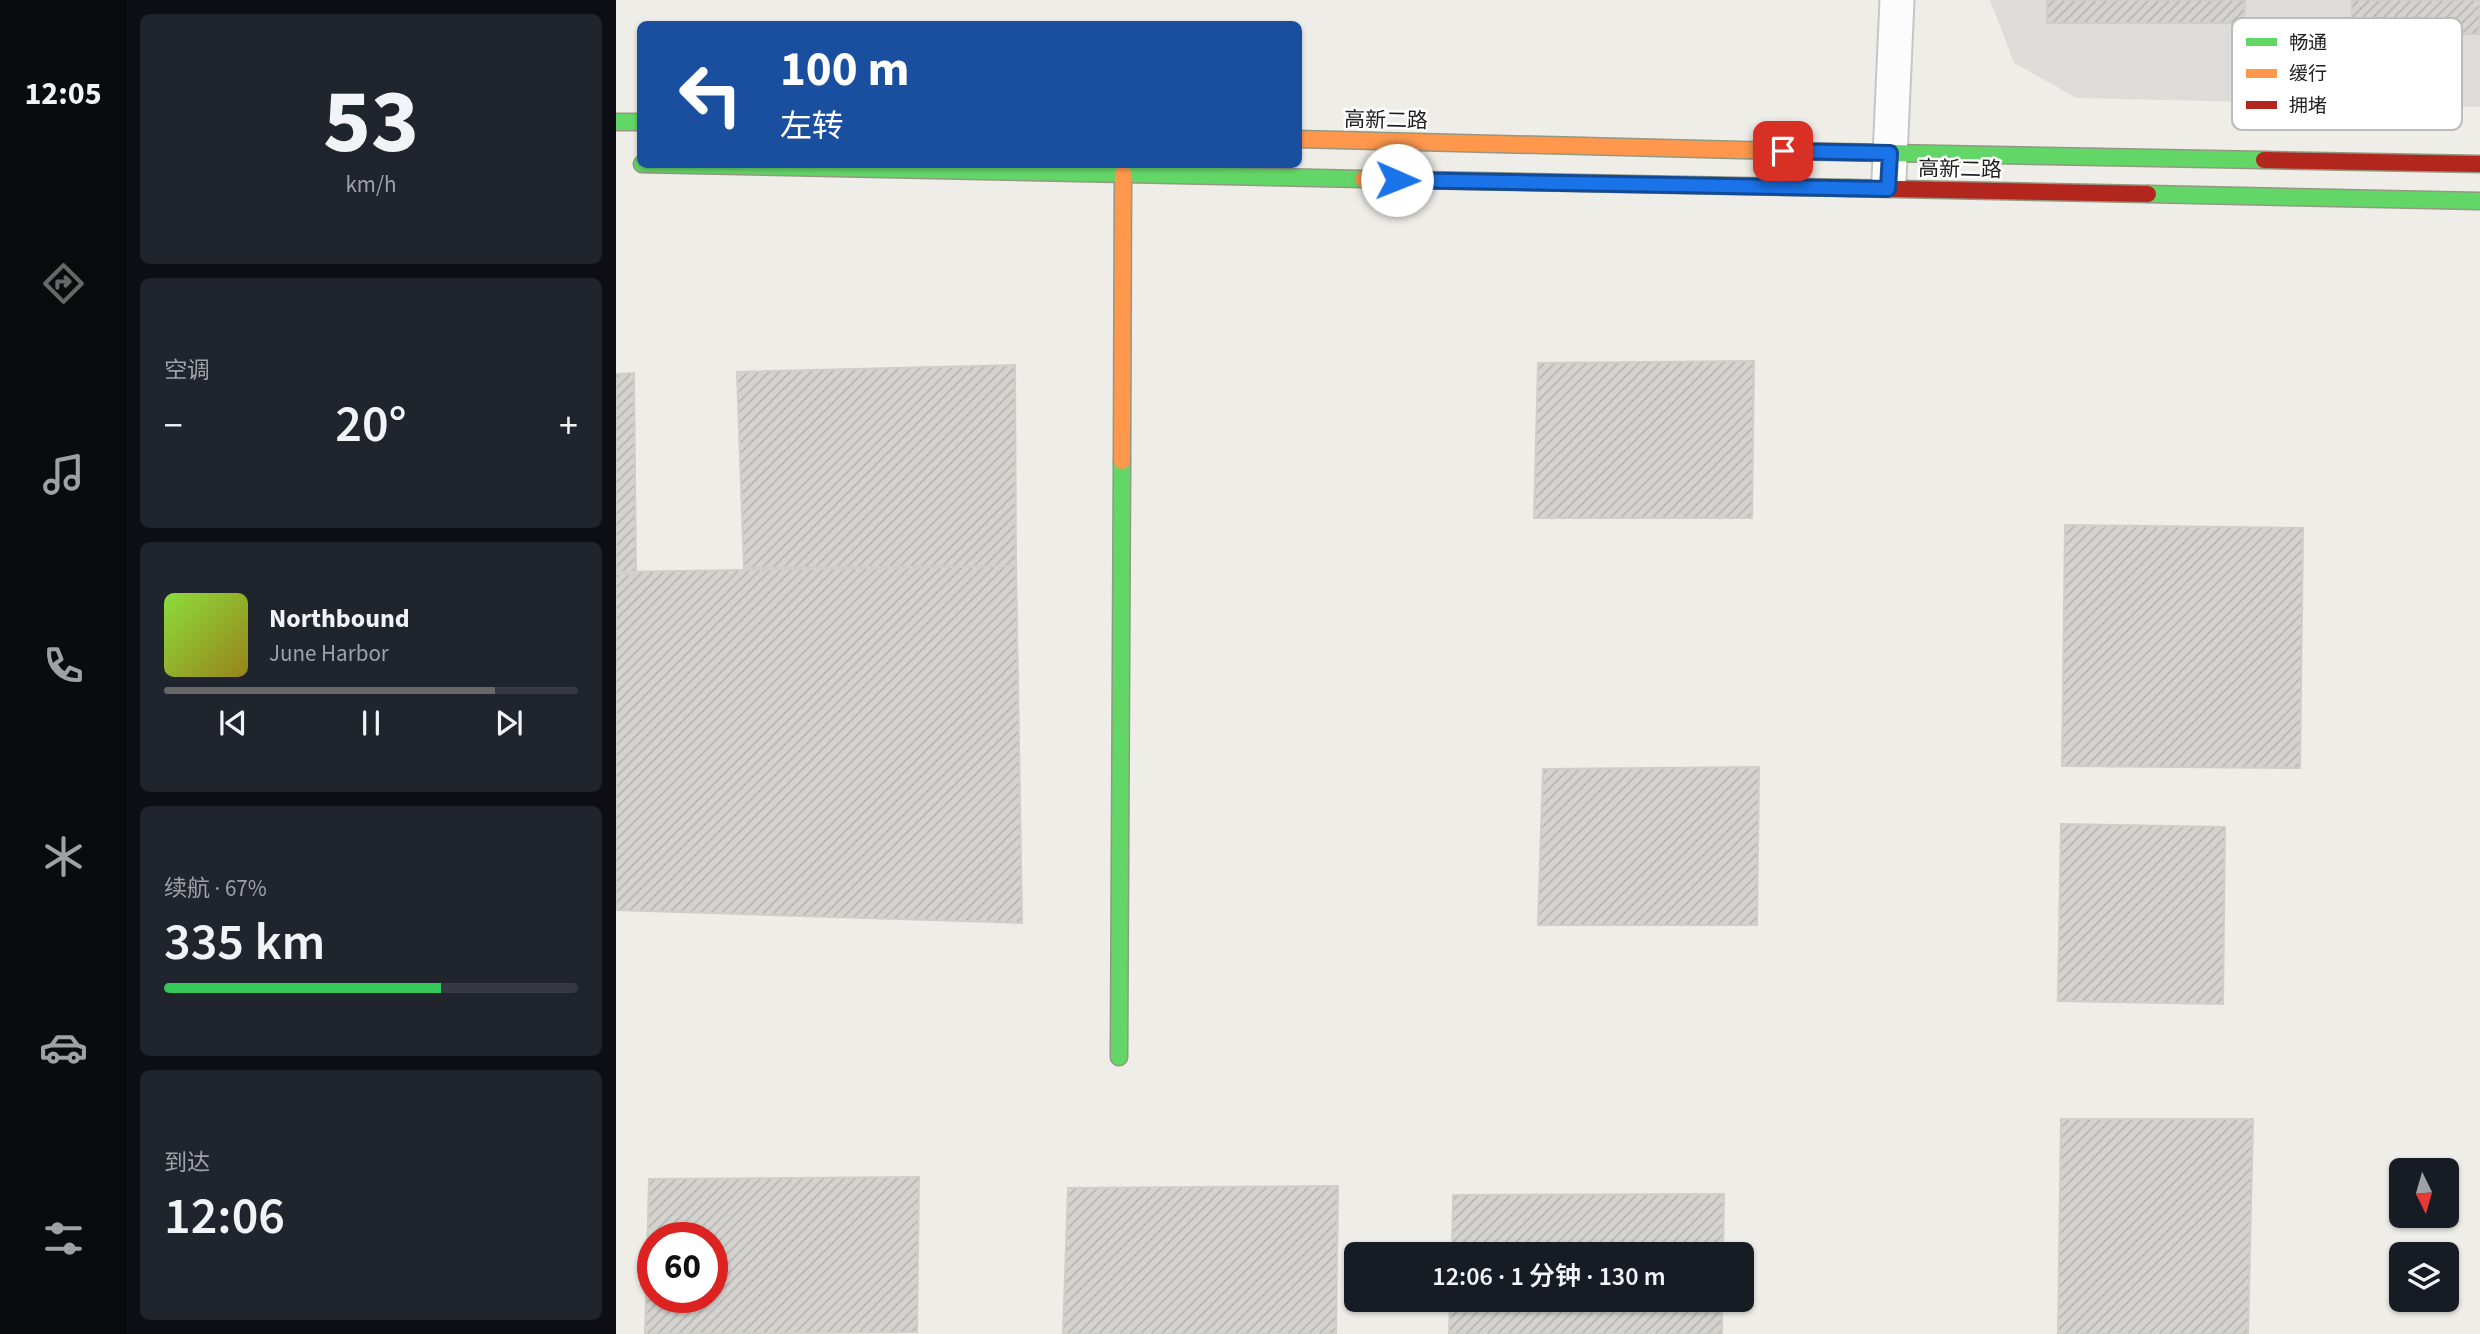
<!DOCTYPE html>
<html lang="zh">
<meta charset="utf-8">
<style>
:root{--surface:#171b24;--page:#20242c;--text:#f1f3f6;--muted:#9ea1a6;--line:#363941;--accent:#676765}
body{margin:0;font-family:"Source Sans 3","Noto Sans SC",sans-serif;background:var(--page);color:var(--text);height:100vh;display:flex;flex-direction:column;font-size:26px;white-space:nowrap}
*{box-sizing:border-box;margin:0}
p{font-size:23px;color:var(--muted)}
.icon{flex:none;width:38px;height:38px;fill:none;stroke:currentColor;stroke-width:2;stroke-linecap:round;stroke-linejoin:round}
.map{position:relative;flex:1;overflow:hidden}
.details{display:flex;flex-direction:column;gap:14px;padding:14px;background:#0d0f14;width:490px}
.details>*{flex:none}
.guide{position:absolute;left:21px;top:21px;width:665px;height:147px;border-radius:10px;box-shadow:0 2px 5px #0004;background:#1a4fa0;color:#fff;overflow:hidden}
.needle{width:46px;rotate:175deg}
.fabs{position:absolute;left:1773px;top:1158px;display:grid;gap:14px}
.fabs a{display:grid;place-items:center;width:70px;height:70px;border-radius:10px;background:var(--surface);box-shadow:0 2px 5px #0004;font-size:35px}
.speed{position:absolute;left:21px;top:1222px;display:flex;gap:14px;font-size:35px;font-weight:700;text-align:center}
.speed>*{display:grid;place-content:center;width:91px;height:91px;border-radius:50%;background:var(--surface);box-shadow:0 2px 5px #0004;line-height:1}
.speed .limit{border:10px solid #d22;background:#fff;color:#111}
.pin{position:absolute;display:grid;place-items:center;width:60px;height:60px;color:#fff;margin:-30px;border-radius:14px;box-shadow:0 4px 10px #0006}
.me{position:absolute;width:77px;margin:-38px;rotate:91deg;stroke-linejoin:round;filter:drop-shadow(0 0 5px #0008)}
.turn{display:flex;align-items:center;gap:24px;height:147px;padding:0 28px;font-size:32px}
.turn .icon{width:91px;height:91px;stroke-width:2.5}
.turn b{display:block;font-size:49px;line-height:60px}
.big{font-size:52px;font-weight:600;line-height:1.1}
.details .card{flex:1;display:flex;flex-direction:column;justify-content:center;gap:10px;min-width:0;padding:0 24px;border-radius:10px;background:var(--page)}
.details .dial{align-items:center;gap:0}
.dial b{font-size:91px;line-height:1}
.song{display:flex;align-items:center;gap:21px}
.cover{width:84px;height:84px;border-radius:10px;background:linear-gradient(135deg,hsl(90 70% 55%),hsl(50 70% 35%))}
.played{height:7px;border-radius:4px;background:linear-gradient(90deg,var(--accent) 80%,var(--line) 80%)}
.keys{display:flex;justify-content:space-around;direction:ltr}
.heat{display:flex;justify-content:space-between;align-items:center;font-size:38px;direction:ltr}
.charge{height:10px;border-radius:5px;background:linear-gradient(90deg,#34c759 67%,var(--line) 0)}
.trip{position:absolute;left:728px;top:1242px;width:410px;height:70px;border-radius:10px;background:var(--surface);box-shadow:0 2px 5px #0004;font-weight:600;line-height:70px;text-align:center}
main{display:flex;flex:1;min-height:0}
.tabs{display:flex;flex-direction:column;width:126px;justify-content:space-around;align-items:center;background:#090b0e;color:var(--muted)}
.tabs .icon{width:49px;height:49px}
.tabs .active{color:var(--accent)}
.tabs b{font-size:32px;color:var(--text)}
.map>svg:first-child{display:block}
.residential{fill:#dddcd9}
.building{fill:url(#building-hatch);stroke:#d1cec9;stroke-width:2;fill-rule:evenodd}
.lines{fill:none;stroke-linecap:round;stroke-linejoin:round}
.street-casing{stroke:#c6c6c4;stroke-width:37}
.fast-casing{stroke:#939880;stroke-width:19}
.slow-casing{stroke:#939880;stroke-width:19}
.jam-casing{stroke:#939880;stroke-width:19}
.street{stroke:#fcfcfc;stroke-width:33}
.fast{stroke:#63d668;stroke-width:16}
.slow{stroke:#ff974d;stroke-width:16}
.jam{stroke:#b3261e;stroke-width:16}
.route-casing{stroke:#114b97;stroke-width:18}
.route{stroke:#1a73e8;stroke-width:12}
.labels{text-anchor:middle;stroke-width:5;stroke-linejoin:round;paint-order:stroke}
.street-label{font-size:21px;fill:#1f1f1f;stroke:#fff}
.key{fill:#fff;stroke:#bcbcbc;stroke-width:2}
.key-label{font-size:19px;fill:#1f1f1f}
</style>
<main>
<nav class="tabs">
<b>12:05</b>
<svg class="icon active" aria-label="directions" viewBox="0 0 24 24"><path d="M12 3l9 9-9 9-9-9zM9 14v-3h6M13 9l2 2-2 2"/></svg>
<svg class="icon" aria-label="music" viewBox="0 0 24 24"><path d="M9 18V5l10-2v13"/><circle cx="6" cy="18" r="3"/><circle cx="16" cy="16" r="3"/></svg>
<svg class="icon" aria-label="phone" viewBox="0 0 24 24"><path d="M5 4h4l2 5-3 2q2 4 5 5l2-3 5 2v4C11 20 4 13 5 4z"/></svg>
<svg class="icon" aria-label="climate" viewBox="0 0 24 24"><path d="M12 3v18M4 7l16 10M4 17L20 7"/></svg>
<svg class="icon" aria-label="car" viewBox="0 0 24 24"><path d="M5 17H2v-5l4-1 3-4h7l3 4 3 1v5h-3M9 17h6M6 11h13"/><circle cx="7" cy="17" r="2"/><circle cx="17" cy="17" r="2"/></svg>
<svg class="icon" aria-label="filters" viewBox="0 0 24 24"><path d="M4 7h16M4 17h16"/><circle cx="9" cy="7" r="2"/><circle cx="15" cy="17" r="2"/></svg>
</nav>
<section class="details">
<div class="card dial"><b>53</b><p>km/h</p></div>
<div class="card"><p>空调</p>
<div class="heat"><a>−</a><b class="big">20°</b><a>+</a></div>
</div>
<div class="card">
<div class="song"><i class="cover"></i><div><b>Northbound</b><p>June Harbor</p></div></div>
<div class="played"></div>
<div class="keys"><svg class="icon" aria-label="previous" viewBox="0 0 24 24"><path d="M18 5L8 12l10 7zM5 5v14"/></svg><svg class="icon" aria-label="pause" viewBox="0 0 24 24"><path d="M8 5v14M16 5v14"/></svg><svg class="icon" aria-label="next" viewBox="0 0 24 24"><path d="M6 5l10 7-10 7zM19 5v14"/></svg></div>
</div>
<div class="card"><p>续航 · 67%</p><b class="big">335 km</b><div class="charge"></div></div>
<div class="card"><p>到达</p><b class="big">12:06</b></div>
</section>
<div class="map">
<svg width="1864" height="1334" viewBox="0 0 1864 1334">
<defs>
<pattern id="building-hatch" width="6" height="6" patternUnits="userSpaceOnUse" patternTransform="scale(1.75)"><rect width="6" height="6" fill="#d5d3cf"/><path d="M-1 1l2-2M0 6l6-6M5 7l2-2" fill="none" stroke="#b6b5b1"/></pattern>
</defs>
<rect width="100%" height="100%" fill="#eeede8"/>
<!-- residential -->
<path class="residential" d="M1374,0H1864V107L1461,98L1398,63Z"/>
<!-- building -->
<path class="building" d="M1431,0H1629L1628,23H1431Z
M1736,0H1864V34L1735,33Z
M1138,361L1136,518H918L922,363Z
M399,365L400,566L128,568L121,372Z
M18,373L20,574H0V374Z
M1449,525L1687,528L1684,768L1446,766Z
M400,566L406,923L0,910V572Z
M1143,767L1141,925H922L927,769Z
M1445,824L1609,827L1607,1004L1442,1001Z
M1445,1119H1637L1632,1334H1442Z
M303,1177L301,1332L29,1334L33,1179ZM37,1237H96V1297H37Z
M722,1186L720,1334H447L452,1188Z
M1108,1194L1107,1255H836L837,1195Z
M834,1300H1106V1334H833Z"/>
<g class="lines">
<defs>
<path id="street" d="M1273,179L1281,0"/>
<path id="fast" d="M0,122H24
M1168,151L1648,160
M26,164L747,179
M1532,194L1864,201
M503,1057L506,461"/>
<path id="slow" d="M682,139L1168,151
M747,179L1232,188
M506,461L507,174"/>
<path id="jam" d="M1648,160L1864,164
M1232,188L1532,194"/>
</defs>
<!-- street casing -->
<use href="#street" class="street-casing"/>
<!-- fast casing -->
<use href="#fast" class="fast-casing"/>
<!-- slow casing -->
<use href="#slow" class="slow-casing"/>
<!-- jam casing -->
<use href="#jam" class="jam-casing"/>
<!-- street -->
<use href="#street" class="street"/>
<!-- fast -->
<use href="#fast" class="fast"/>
<!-- slow -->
<use href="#slow" class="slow"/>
<!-- jam -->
<use href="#jam" class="jam"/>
</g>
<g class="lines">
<defs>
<path id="route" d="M781,180L1272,189L1274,153L1167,151"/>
</defs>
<!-- route casing -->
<use href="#route" class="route-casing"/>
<!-- route -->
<use href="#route" class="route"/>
</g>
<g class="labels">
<!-- street labels -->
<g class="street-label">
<text transform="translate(770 120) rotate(1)" y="7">高新二路</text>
<text transform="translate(1344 169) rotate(1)" y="7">高新二路</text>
</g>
</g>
<!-- legend -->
<rect x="1616" y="18" width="230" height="112" rx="10" class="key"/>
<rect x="1630" y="38" width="31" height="8" fill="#63d668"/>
<rect x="1630" y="69" width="31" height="9" fill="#ff974d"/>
<rect x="1630" y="101" width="31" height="8" fill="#b3261e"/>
<g class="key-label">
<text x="1673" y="49">畅通</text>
<text x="1673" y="80">缓行</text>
<text x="1673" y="112">拥堵</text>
</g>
</svg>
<div class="fabs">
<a><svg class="needle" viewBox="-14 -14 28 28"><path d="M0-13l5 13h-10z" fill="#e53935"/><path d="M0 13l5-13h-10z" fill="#9ea1a6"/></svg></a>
<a><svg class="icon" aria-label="layers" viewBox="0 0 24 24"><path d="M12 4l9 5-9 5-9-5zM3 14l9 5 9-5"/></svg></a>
</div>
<div class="speed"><div class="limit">60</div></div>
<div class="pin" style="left:1167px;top:151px;background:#d93025"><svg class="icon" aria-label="arrive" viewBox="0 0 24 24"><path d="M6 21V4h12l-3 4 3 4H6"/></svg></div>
<svg class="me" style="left:781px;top:180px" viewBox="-20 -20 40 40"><circle r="19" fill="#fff"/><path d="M0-13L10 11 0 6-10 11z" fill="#1a73e8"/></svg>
<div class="trip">12:06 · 1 分钟 · 130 m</div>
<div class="guide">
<div class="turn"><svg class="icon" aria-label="left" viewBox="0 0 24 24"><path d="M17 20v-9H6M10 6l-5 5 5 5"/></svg><div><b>100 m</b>左转</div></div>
</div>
</div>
</main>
